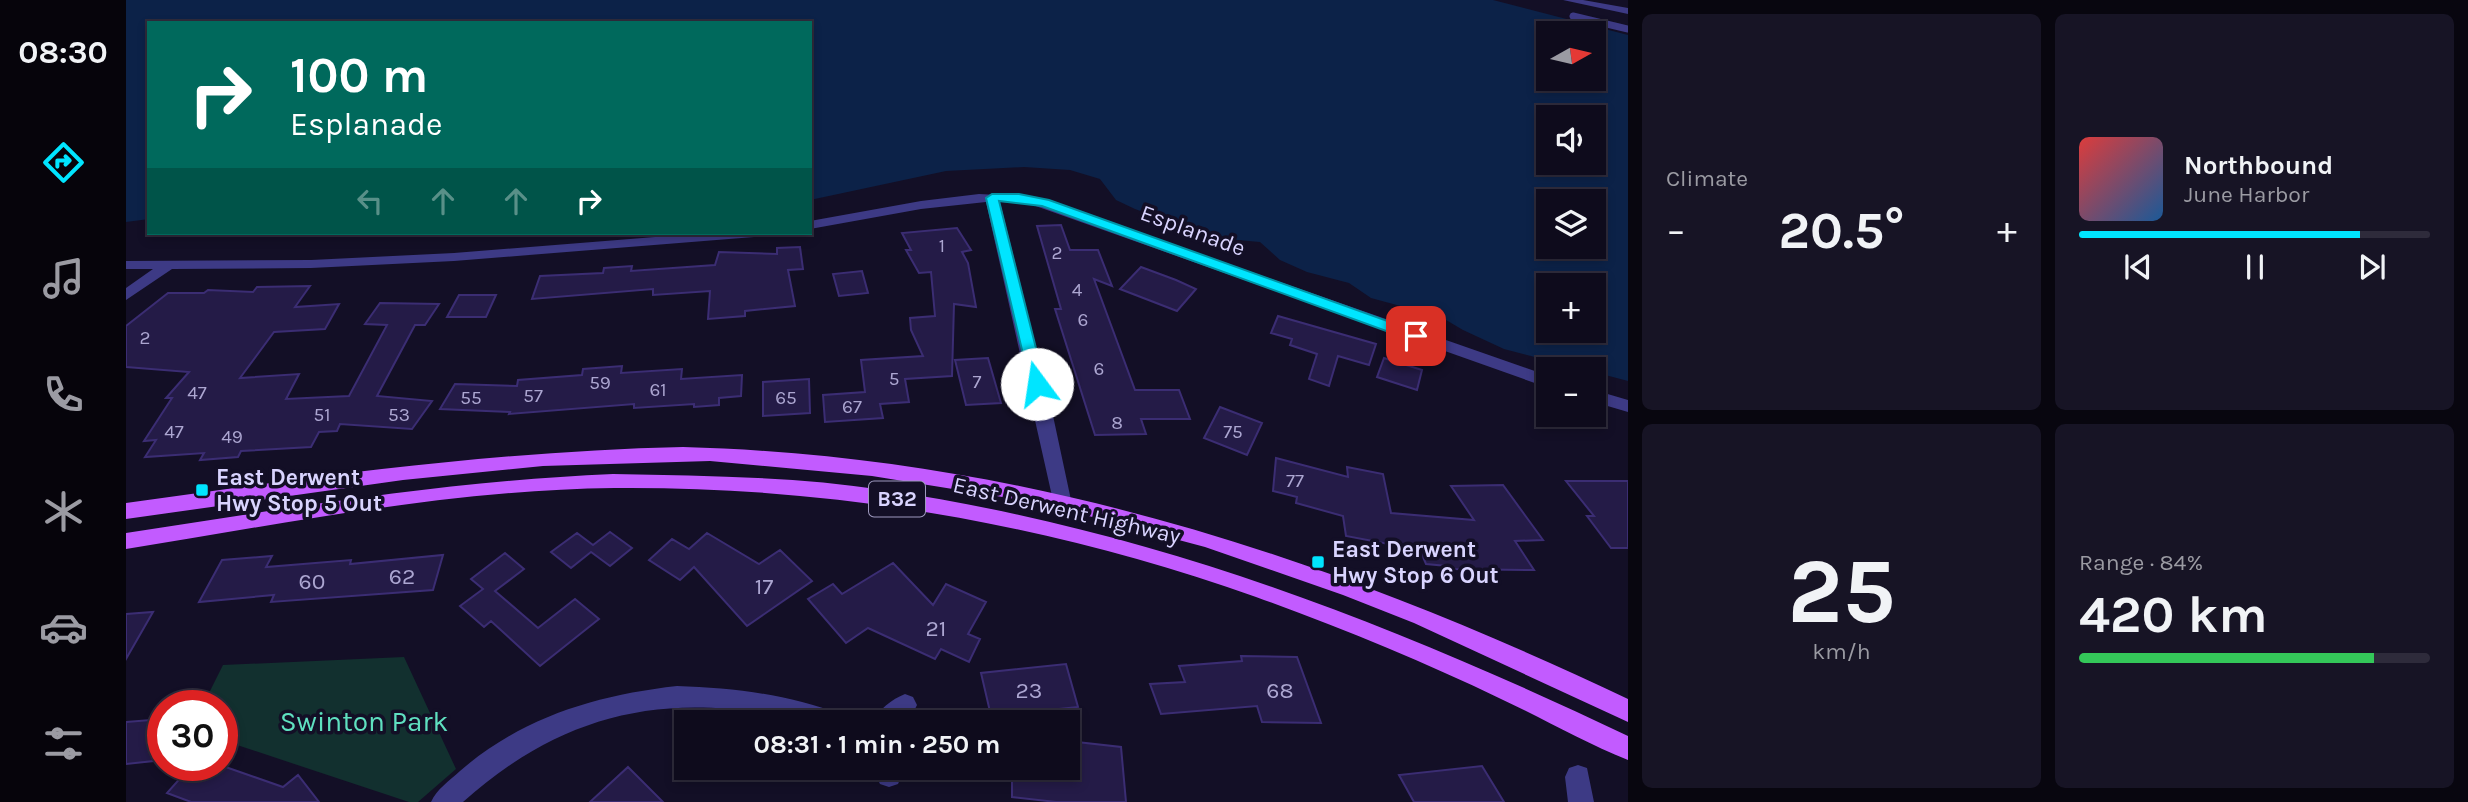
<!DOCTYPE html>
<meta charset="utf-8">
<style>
:root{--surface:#0e0b1c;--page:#171425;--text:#f1f3f6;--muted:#9b9ba3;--line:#2e2b3b;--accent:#00e5ff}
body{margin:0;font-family:Karla,sans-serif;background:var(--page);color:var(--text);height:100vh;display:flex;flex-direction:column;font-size:26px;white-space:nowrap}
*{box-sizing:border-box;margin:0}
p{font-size:23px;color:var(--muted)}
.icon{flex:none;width:38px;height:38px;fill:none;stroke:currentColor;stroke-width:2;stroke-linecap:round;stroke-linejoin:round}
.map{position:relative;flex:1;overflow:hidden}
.sheet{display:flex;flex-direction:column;gap:14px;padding:14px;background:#08060f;width:840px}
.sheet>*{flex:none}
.hud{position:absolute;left:21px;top:21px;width:665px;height:214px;border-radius:0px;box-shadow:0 4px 10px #0003,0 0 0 2px var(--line);background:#00695c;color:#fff;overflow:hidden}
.needle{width:46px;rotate:82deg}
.controls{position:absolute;left:1410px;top:21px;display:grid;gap:14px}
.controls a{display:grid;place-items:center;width:70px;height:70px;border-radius:0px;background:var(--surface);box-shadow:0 4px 10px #0003,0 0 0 2px var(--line);font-size:35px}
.speed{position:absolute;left:21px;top:690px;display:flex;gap:14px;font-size:35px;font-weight:700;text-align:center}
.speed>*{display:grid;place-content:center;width:91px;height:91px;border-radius:50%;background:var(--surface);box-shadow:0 4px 10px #0003,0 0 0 2px var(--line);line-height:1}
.speed .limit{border:10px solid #d22;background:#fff;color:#111}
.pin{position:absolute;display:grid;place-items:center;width:60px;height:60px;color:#fff;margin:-30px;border-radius:14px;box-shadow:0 4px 10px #0006}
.me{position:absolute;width:77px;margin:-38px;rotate:346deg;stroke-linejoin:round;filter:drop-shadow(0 0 5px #0008)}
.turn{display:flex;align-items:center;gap:24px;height:147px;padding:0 28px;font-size:32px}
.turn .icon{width:91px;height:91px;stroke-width:2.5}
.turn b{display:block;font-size:49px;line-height:60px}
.lanes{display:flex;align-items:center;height:66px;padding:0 28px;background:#0003;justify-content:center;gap:35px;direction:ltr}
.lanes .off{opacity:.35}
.big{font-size:52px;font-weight:700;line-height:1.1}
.sheet .tile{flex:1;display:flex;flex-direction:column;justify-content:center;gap:10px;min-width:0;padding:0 24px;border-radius:10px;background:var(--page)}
.sheet .dial{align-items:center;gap:0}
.dial b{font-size:91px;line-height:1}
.song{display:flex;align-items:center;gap:21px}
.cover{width:84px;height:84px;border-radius:10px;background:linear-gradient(135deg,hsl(0 70% 55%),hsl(210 70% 35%))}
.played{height:7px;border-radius:4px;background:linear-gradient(90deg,var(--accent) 80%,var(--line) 80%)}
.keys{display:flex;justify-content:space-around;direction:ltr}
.heat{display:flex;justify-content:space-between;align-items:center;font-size:38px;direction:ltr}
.charge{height:10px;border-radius:5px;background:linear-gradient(90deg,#34c759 84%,var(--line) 0)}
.sheet .tiles{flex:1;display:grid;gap:14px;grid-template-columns:repeat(2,1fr)}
.trip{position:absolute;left:548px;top:710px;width:406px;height:70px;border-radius:0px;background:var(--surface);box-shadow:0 4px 10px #0003,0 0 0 2px var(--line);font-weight:700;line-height:70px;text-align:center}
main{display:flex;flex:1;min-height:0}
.tab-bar{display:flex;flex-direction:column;width:126px;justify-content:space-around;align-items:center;background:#06040b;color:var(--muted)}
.tab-bar .icon{width:49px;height:49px}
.tab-bar .on{color:var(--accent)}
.tab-bar b{font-size:32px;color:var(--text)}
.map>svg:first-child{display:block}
.green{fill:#12302f}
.water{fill:#0c2248;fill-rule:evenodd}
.building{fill:#241b47;stroke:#3b2d73;stroke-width:2}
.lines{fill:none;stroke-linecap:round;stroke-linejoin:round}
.lane{stroke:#3d3a85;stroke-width:7}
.street{fill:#3d3a85;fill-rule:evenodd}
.primary{fill:#c25bff;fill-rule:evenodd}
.route{fill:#00e5ff;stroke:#0095a6;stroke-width:2}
.poi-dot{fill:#00e5ff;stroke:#130f26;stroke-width:2.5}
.labels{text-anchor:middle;stroke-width:7;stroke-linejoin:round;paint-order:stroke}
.number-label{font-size:19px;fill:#aca6d1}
.shield{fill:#130f26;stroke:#9e99be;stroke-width:2}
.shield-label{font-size:21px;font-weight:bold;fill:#d9d4ff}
.street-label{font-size:23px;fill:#d9d4ff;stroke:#130f26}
.poi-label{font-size:23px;font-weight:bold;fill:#d9d4ff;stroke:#130f26;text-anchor:start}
.near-number-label{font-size:23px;fill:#aca6d1}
.near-park-label{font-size:28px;fill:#5fe0c0;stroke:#130f26}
</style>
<main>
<nav class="tab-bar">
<b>08:30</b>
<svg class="icon on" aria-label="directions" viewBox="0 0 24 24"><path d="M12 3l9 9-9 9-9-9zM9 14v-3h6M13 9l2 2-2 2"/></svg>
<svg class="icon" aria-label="music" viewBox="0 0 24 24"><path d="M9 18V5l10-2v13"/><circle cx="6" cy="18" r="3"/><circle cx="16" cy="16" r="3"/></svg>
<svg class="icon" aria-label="phone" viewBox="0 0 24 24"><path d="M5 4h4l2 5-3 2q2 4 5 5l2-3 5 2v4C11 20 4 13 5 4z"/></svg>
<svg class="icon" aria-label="climate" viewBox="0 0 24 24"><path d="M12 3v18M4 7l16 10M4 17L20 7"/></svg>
<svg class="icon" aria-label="car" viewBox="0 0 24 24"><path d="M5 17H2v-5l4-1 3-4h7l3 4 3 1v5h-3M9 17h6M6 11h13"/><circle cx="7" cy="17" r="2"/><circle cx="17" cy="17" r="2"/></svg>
<svg class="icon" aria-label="filters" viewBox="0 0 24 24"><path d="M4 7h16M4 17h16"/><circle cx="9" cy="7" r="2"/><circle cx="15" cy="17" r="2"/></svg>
</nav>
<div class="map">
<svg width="1502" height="802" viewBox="0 0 1502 802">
<rect width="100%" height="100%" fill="#130f26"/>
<!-- green -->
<path class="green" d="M278,657L330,769L292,802H283L96,740V705H77L97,665Z"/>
<!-- water -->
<path class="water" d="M0,0H1367L1502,35V381L1468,372V369H1456L1378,349L1337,330L1315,317L1245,298L1223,283L1181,272L1154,260L1134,242L1089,238L1009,209L990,200L974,179L944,170L898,167L820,171L684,200V23H23V219L0,222ZM1423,33H1468V79H1423ZM1423,117H1468V163H1423ZM1423,201H1468V247H1423ZM1423,285H1468V331H1423Z"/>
<!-- building -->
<path class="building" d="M935,225L944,250H972L986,286L968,279L1009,390H1053L1064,419H1015L1020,434L969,435L929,309H935L911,226Z
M831,228L845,250L836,252L842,263L850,307L828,304L826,376L779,379L783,402L754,404L757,418L699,422L697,395L739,392L735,360L797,356L785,330L784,318L809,316L805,272L793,273L780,250H785L776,233Z
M674,247L677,269L662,270L669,306L619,311V316L582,319L584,291L527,295V289L406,299L414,276L477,273L478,268L506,266L505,271L589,265L593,252L651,254V248Z
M1015,267L1050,280L1070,289L1051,311L994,289Z
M736,271L742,293L713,296L707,274Z
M184,286L169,307L213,304L199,329L148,332L114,378L173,374L160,399L223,396L261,325L239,324L254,303L313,304L299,325H289L251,396L306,401L286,429L214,424L211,431L193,432L185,447L115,451L112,457L74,460L78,453L19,457L30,440L18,441L46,398H40L63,372L0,367V326L42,293H78L82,290L127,292L131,287Z
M333,295H370L360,317H321Z
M1152,316L1250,344L1243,365L1212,356L1203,386L1183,379L1191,354L1164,345L1166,339L1145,333Z
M862,358L875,403L840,405L829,360Z
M1258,358L1296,370L1291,390L1251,377Z
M496,366L495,373L556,369L555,379L616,375L615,396L593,398V405L568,407V404L508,408V404L383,414L384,412L314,409L329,384L391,386L392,380L456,375L457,369Z
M683,379L684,413L637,416V382Z
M1094,407L1136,423L1121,455L1078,438Z
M1150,458L1222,477L1221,467L1257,474L1265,513L1348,520L1325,486L1377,485L1417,540L1389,541L1408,570L1322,569L1321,566L1300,564L1294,550L1220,536L1217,516L1170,503L1171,497L1147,491Z
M1440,481H1502V548H1485L1461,516H1468Z
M484,532L506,548L484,566L465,552L445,568L425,552L451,533L467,545Z
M581,533L633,564L654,550L686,581L621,626L568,567L554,580L523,560L546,539L563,549Z
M379,553L398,569L369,591L412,628L449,599L473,619L414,666L365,621L358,627L334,606L357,589L345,579Z
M317,555L307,590L145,602L148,595L73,602L96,560L146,556L140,567L225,560L224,564Z
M767,563L807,605L820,584L860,602L842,634L854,639L843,662L815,649L809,659L742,628L720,643L682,599L707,584L716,594Z
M27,612L0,659V614Z
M1115,656L1171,657L1195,723L1136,722L1131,706L1035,714L1024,684L1059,682L1053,666L1116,661Z
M940,664L952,707L865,716L855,673Z
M37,719V760L0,764V722Z
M942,741L995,747L1000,802H930L886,797V768H942Z
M66,765H94L157,787L172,775L193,802H65L41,793Z
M1356,766L1378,802H1288L1273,775Z
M502,767L537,802H464Z"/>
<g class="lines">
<!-- lane -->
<path class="lane" d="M1447,16L1502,29"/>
<!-- street -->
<path class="street" d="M1437,0H1457L1502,8V14Z
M853,194L911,197L1423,376V388L904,204L874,202L926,411L945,500L942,505L935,507L928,505L860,202L795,209L684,229V221L795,201Z
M579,233H635L628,237L328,261L185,268L46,269L0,300V288L27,269H0V261L185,260L328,253Z
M1468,390L1502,400V412L1468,402Z
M551,686C608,688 662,694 716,715L719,723C703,723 686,725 671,723C648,720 625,712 602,709C498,700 414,733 337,802H305C311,789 323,781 334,771C396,717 471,695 551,686Z
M779,694L787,697L791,705L787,713L776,723H746C752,710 766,699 779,694Z
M1452,765L1461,768L1468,802H1442L1439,777L1443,768Z
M746,768H773L776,775L772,784L763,787L754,784Z"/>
<!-- primary -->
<path class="primary" d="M557,447C895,456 1199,555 1502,699V722L1288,623L1217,595L1079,547L914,503L746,476L584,461L417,466L277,480L0,519V503C185,477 370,451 557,447Z
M487,474C577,476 668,476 758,490C1026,530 1258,620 1502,736V760C1459,743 1418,719 1375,699C1296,661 1213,627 1130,597C924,524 707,486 488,488C324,490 161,523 0,549V533C162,508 323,481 487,474Z"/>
</g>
<!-- route -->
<path class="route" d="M866,194H893L923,200L1295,333L1298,336L1295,340H1285L916,206L873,201L919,384L911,390L905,388L860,198Z"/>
<!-- markers -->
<g class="poi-dot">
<rect x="69" y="483" width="14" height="14" rx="3.5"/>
<rect x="1185" y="555" width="14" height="14" rx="3.5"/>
</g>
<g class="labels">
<!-- number labels -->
<g class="number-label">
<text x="816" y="252">1</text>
<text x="931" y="259">2</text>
<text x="951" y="296">4</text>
<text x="957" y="326">6</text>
<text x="19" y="344">2</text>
<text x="973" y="375">6</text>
<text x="768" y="385">5</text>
<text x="851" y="388">7</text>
<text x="474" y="389">59</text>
<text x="532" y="396">61</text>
<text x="71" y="399">47</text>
<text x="407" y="402">57</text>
<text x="345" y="404">55</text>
<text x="660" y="404">65</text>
<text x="726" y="413">67</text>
<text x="196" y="421">51</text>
<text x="273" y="421">53</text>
<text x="991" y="429">8</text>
<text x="48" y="438">47</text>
<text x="1107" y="438">75</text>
<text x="106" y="443">49</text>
<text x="1169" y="487">77</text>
</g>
<!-- shield labels -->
<rect class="shield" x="743" y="481.5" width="56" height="35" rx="5"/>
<g class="shield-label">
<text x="771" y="506">B32</text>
</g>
<!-- street labels -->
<g class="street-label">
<text transform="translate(1067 230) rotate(20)" y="8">Esplanade</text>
<text transform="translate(941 510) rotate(13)" y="8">East Derwent Highway</text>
</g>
<!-- poi labels -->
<g class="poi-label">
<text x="90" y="485">East Derwent<tspan x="90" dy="26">Hwy Stop 5 Out</tspan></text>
<text x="1206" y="557">East Derwent<tspan x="1206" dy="26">Hwy Stop 6 Out</tspan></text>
</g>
<!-- near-number labels -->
<g class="near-number-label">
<text x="276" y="584">62</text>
<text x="186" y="589">60</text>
<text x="638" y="594">17</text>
<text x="810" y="636">21</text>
<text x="903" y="698">23</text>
<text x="1154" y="698">68</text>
</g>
<!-- near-park labels -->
<g class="near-park-label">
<text x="238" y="731">Swinton Park</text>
</g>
</g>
</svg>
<div class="controls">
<a><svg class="needle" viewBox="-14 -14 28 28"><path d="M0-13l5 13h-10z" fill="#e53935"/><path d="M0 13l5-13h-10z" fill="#9b9ba3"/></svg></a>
<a><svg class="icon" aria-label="sound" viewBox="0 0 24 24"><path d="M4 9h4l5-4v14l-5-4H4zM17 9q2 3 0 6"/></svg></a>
<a><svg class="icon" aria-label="layers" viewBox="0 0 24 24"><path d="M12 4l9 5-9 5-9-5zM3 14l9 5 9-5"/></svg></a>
<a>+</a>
<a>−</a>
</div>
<div class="speed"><div class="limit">30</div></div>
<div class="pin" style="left:1290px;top:336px;background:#d93025"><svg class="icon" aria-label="arrive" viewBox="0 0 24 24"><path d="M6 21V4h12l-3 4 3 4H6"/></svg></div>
<svg class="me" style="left:911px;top:384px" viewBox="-20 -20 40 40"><circle r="19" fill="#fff"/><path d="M0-13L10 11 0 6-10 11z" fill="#00e5ff"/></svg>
<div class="trip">08:31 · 1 min · 250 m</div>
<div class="hud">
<div class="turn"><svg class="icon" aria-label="right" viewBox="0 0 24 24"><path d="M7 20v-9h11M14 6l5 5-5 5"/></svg><div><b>100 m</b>Esplanade</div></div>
<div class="lanes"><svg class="icon off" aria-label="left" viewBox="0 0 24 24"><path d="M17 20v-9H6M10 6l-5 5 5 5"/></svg><svg class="icon off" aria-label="ahead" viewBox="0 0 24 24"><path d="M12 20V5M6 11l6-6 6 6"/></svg><svg class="icon off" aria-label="ahead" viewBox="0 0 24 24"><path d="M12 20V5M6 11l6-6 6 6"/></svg><svg class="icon" aria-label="right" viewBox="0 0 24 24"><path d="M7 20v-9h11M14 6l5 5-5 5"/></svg></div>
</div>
</div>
<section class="sheet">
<div class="tiles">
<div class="tile"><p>Climate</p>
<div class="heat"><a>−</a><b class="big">20.5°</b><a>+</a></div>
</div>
<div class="tile">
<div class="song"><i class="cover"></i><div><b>Northbound</b><p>June Harbor</p></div></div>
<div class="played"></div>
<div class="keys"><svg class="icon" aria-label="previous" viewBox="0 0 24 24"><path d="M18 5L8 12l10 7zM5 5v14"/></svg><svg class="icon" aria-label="pause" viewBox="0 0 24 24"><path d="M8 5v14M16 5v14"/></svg><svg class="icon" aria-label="next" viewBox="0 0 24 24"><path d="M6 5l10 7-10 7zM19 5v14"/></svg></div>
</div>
<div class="tile dial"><b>25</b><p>km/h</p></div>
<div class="tile"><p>Range · 84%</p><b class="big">420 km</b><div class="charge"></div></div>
</div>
</section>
</main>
